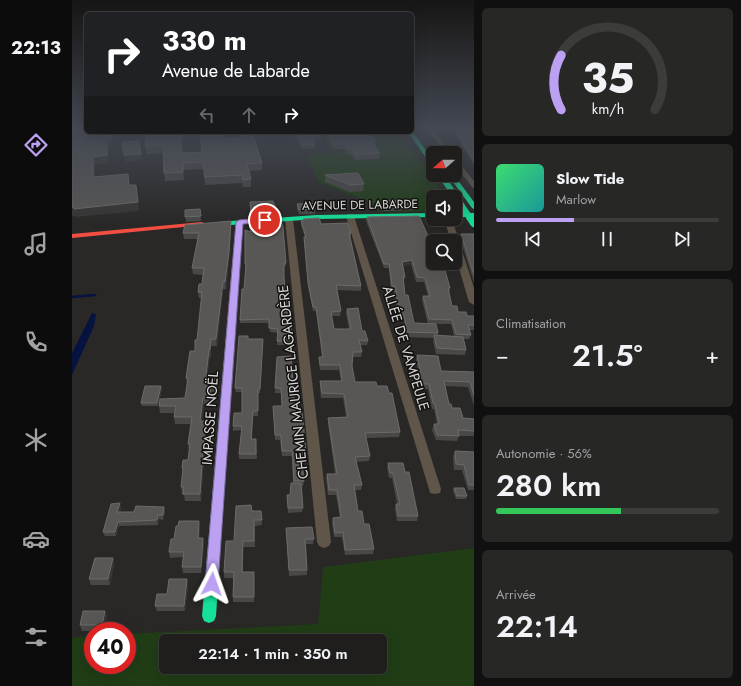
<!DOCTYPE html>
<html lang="fr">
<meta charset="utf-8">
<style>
:root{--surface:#1f1e1d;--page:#272726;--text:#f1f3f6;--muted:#a1a2a4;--line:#3c3c3b;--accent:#bca0f2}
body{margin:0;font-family:Jost,sans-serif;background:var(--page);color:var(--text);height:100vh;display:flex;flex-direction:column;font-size:15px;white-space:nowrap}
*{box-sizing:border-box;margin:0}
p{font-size:13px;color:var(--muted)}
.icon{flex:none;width:22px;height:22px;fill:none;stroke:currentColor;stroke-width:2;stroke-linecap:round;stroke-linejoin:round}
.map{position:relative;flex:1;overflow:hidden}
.side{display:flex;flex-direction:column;gap:8px;padding:8px;background:#111010;width:267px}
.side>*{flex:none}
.top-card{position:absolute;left:12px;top:12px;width:330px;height:122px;border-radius:6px;box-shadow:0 4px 16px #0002,0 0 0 1px var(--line);background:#202124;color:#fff;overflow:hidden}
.needle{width:26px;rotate:250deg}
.buttons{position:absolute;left:354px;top:146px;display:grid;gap:8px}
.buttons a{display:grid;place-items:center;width:36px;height:36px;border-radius:6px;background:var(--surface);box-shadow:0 4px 16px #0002,0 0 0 1px var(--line);font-size:20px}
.speed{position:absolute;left:12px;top:622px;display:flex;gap:8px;font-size:20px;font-weight:700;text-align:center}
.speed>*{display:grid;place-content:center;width:52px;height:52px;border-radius:50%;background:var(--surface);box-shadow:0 4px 16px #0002,0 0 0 1px var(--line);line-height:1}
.speed .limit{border:6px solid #d22;background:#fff;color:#111}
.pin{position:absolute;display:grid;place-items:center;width:34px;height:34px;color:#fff;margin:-17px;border:2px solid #fff;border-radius:50%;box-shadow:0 1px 4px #0007}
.me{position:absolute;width:44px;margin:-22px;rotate:4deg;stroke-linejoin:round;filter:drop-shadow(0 0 3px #0008)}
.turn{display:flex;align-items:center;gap:14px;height:84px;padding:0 12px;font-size:18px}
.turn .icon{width:52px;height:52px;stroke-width:2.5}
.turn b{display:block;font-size:28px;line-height:34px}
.lanes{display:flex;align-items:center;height:38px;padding:0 12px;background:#0003;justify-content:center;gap:20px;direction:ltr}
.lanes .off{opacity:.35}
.big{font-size:30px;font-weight:600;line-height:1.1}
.side .tile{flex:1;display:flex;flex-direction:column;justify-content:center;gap:6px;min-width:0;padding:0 14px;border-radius:6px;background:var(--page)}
.side .dial{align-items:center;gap:0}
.dial svg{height:104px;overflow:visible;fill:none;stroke:var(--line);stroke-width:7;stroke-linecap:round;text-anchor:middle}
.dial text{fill:var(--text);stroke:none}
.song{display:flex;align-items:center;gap:12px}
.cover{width:48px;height:48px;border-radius:6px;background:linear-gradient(135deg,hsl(140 70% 55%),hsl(180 70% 35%))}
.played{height:4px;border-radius:2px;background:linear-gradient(90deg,var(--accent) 35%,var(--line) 35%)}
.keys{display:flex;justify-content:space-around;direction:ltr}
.heat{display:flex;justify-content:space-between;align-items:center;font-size:22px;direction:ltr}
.charge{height:6px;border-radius:3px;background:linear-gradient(90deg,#34c759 56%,var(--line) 0)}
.trip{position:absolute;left:87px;top:634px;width:228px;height:40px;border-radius:6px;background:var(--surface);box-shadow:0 4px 16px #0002,0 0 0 1px var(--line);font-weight:600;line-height:40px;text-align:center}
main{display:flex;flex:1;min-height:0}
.tabs{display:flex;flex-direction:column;width:72px;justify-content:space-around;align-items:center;background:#0c0c0c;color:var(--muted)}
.tabs .icon{width:28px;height:28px}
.tabs .on{color:var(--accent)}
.tabs b{font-size:18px;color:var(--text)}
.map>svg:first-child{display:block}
.green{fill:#203d16;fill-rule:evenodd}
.water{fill:#061240}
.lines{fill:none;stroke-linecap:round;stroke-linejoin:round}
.stream{stroke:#061240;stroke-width:2.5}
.street{fill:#5f5549;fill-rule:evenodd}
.fast{fill:#16e098;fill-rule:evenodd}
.jam{fill:#f24e42;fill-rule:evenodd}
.fast-bridge-far1{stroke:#16e098;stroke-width:6}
.fast-bridge{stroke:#16e098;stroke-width:8}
.wall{fill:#494847;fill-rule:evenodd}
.shaded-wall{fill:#363534}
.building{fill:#585756;stroke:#6c6b6a}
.route{fill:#bca0f2;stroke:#7a689d}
.labels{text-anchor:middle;stroke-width:3;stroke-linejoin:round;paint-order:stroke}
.far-street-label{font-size:12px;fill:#d8d7d6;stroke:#121110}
.street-label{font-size:14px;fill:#d8d7d6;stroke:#121110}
</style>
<main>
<nav class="tabs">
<b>22:13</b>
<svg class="icon on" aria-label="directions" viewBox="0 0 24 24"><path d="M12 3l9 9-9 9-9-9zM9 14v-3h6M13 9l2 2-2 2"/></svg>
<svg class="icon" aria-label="music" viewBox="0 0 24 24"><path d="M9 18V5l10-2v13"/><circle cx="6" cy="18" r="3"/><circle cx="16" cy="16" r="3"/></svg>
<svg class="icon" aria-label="phone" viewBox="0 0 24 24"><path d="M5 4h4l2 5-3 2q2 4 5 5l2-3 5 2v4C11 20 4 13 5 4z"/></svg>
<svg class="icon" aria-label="climate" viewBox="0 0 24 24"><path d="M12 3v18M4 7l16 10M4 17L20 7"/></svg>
<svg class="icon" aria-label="car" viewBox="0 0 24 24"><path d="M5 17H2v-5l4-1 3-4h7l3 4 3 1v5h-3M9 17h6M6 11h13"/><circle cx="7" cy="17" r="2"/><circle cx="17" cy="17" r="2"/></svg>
<svg class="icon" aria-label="filters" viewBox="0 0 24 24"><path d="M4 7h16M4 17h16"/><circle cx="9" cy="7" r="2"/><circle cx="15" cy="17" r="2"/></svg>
</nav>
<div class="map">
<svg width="402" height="686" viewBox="0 0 402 686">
<rect width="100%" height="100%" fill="#292827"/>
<!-- green -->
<path class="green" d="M330,133L373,197H361V211L308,212L305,205L246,182L235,155L260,154L251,137Z
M402,548V686H0V639L3,637L21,636V665H55V634L246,624L251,567ZM94,641H308V667H94Z"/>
<!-- water -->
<path class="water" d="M20,313L24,314L22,326L0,375V353Z"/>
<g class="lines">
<!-- stream -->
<path class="stream" d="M0,297L23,295"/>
<!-- street -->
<path class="street" d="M354,128H360L379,153H373Z
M383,159L385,160L402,181V188L400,187L383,165Z
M275,214H281L282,216L369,489L368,493L363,494L358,493L357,489L274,216Z
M214,217H220L221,219L259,542L257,546L252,548L247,546L245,542L213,219Z
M372,219H380L402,288V305L397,302L383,255V241H379Z"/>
<!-- fast -->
<path class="fast" d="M340,131L361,160V166L359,165L336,132H340Z
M376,175H382L402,202V209L400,208Z
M361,213V217L244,219L159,225L156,223L159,221L244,215Z
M383,213H402V217H383Z
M160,310L164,313L144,616L142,621L137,623L132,621L130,616L156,313Z"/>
<!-- jam -->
<path class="jam" d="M167,220L170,222L164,313L160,316L156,313L164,222Z
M130,222L133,224L132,225L0,238V234Z"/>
<!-- fast-bridge-far1 -->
<path class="fast-bridge-far1" d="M369,175L398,218"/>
<!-- fast-bridge -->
<path class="fast-bridge" d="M398,217L402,223"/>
</g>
<!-- wall -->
<path class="wall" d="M382,128H402V165L384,136L385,133H386Z
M111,132V140H109L110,153L129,152L152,139L168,138L167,132H180L190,163V170L177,171L179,179V187H171L170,183L133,185L131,169L111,170L112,180L93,181L92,173L91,153L74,154L73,146Z
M221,132H247L249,136V140L241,141L243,144V148L231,149Z
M255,133L304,141L303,146L308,153L307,159L283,160L280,155H276L272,149H262L255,138Z
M253,175L292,184L291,191L278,192L253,182Z
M310,201L343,206L342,210L312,211L310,205Z
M178,202L205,211V215L179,217Z
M225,204L243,209V214H227L225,209Z
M128,209L129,221L114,222L113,210Z
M295,217L378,288L377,293L380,306L386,312L395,316H402V330H397L399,335L397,339H392L394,350L393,355L364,354L361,341L362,338L334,337L332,320L328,318L326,309L325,308L322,291L319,290L317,268H312L294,221ZM339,264L344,282H352L356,296H351L350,300L356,324H379L382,336L366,335V333L342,323L333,295L332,281L333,277L331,266Z
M231,219L279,233V237H278L289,286V291L265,290L269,311L268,316H260L262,329H277L274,313L275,309L290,331L296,341L295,345H288L290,352L289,357H281L280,366L283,382L305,386L328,432L327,437L294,438L298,456L297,461L284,462L290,485L289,490H283L286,511L302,549L301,554L273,555L270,537H262L260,523L261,518L268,517L264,495H256L254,479L255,474H263L256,423V418L274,417L271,398H249L248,386V381H269L267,370H248L247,362V357H250L244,311H241L236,287L232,241L233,237L229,225V221H231Z
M159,221V228L157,259L154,289H151L145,346H139V357H138L135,375L146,382L145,392H140L139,405H132L130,421H133L134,428L129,501H113L112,495H110L109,487L111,472L110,468L116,460L117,451L116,444L119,424H103L102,417L103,413H88L87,406L113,398L115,385L114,378L123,351L125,340L130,298H127L126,292L130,284L131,275L121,274L120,268L126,239H112L111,233Z
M177,223L214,263V266H212V277L214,300L220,341V345H205L206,333L198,332L197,323H168V320L172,289L174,267H173V230L178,232Z
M389,234L402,235V283L388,238Z
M176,339H191L188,393H186V416H181L180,439H184L185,459H167V454L170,430L161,431V426L170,413V392H164L163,388Z
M345,355L369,371L402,372V406L396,387L373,386L377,404L380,408L391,418L402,419V436H387L385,441L364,440L360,430L362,424H365L362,409H360L356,389H346L343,380L344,375H347L344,360Z
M205,357L223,412L234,452L233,457H230L232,481L231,486H229L231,508L230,512L216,513L215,495H218L221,483L220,456H210L208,440H203L201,406H210L209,393H203Z
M89,386L90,389L86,406H70L69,403Z
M383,451L402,452V490H396L390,470H382L381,457Z
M316,463L333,472L346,516L345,521H325L323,509L324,504H325L320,478H317L315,468Z
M382,488L395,496L394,499H384L381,491Z
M92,507L93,512L91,520L87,519L86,525L47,526L44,536H33L31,532L49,508L48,512H62Z
M180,511H189L190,525L183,526V547H171V572H182V602H161V578H152V572L162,541Z
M128,527L127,538L132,544L129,573H111L110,567L111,557L98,558L97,552L102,539Z
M214,528L242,539L241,544H234L235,570V575L217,576Z
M41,558L42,564L38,585H19L17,579Z
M115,579L116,585L113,611H85L83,606L95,594Z
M33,611L35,616L32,631H10L8,625Z"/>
<!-- shaded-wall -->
<path class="shaded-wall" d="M39,132L41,147H36L37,163L23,164V185L21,177V157L35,140Z
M69,154L70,160L53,162L52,155Z
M64,185L67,211L4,217V216H0V207Z
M159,221V228L157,259L154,289L153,282Z
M340,260L339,264L330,267V262Z
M151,282V289L145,346L144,339Z
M139,339V357L138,350Z
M191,339V343L188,393V389Z
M137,350L138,357L134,382V375Z
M145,375L146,382L145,392L144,385Z
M139,385L140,392L139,405L138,398Z
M89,386L90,389L86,406L85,403Z
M131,398L132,405L129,428L128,421Z
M133,421L134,428L129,501L128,494Z
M48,503L49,508L47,517L45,512Z
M92,507L93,512L91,520V515Z
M86,515L87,519L86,525L85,520Z
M127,521L128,527L127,544L126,538Z
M46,522L47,526L44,536L43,532Z
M131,538L132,544L129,573V567Z
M41,558L42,564L38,585L36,579Z
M115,579L116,585L113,611L112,606Z
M33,611L35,616L32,631L30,625Z"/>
<!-- building -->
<path class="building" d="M0,128H14V132H39L40,139L35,140V155L21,157V177L56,174L57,185H64L66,202L2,209V207H0Z
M384,128H402V161L385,133H388Z
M75,132H111V133H108L110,153L130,152L128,132H151L152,139L170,138L168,132H180L190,163L175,164L179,179L171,180L170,175L133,177L131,162L111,163V172L92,173L91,145L73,146Z
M224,132H247L249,136H239L243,144L231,145Z
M272,132H297L304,141L300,142L308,153L284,155L280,149H276L272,143L262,144L255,133Z
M67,141L69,154L52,155L50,142Z
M286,173L292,184L279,185L253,175Z
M341,200L343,206H312L310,201Z
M201,201L205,211L179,213L178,202Z
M241,203L243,209L227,210L225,204Z
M128,209L129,216L113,217V210Z
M347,216L361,247V263H371L378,288H376L380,306H385L386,312H394L395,316H402V325H396L399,335L384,334L380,320L357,319L351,296H358L353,278L345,277L340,260L330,262L333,277H331L333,295H336L342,323L364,324L366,333L335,332L332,315L328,313L327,304H326L323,286H320L317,264H312L295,217Z
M247,218L249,224L276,223L279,233H277L289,286L264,285L269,311L259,312L262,329H279L275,309L286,308L290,331H293L296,341L287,340L290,352H281L280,366L283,382H304L305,386H315L317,393H320L328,432L293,433L298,456L283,457L290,485H282L286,511H290L292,524H297L302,549L273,550L271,532L263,533L261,518L269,517L265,490H257L255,474H265L256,418L276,417L272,394L250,393L248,381H270L268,365H248L247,357H251L244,307H241L236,282L232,237H234L229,221H232L231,219Z
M159,221L157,252L153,282H151L144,339H139L138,350H137L134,375H145L144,385H139L138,398H131L128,421H133L128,494H111L112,487H109L111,468H110L111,460H116L118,444H116L120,417H102L104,406H87L88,399L113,398L116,378H114L118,351H123V340H125L130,292H126L127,284H130L132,268H120L127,233H111L113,225Z
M209,221L211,227L214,263H212V277L214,300H216L220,341H205L206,329L197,328V319L168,320L170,289H172L174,264H173V230L179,232L177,223Z
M389,234H402V275Z
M362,335L391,337L394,350L365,348Z
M167,336H176V339H191L188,389H186V411H181L179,439H184V454H167L170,426H161L162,413H170V388H163Z
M345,355L366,356L369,371L402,372V396L398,382L372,381L377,404H379L380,408H388L391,418L402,419V431L386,430L387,436L365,435L362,424H367L363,404L361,403L357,384H347L344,375H349Z
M219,356L223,412L230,411L234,452H229L232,481H222L220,451H210L209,435H203L201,406H210L209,388H203L205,357Z
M73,386H89L85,403H69Z
M383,451L402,452V485H397L392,465L384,464Z
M316,463H331L333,472H337L346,516H326L324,504H328L321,473H318Z
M219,483H229L231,508H216L215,495H218Z
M382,488H392L395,496H385Z
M48,503L45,512H62L64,506L92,507L91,515H86L85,520L46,522L43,532H31L39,504Z
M179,505L180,511H189L190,520H182V541H171L170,572H182V597H161L162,572H152L154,541H162L164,506Z
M107,521H127L126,538H131L129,567H110L112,552H97L99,539H102L104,526H106Z
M240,527L242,539H233L235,570H217L214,528Z
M23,558H41L36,579H17Z
M97,579H115L112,606H83L85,594H95Z
M11,611H33L30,625H8Z"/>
<!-- sky -->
<linearGradient id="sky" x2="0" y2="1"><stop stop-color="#171615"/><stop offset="0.57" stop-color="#434852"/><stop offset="1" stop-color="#434852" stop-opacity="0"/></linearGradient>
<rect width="402" height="224" fill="url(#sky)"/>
<!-- route -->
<path class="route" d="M193,218L195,219V222L171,224L146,584L144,589L140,591L135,589L133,584L164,222L167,220Z"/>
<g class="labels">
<!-- far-street labels -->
<g class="far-street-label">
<text transform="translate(288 205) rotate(-1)" y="4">AVENUE DE LABARDE</text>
</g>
<!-- street labels -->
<g class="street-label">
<text transform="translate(334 348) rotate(73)" y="5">ALLÉE DE VAMPEULE</text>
<text transform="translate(221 382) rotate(-96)" y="5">CHEMIN MAURICE LAGARDÈRE</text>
<text transform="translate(138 418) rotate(-86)" y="5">IMPASSE NOËL</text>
</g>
</g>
</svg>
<div class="buttons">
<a><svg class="needle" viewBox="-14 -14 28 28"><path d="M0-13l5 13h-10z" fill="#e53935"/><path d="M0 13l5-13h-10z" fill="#a1a2a4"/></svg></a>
<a><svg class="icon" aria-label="sound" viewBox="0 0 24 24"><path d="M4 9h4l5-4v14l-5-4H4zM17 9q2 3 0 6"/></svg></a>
<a><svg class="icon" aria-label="search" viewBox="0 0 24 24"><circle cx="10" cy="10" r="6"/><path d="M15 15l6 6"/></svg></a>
</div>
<div class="speed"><div class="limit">40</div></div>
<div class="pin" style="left:193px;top:220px;background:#d93025"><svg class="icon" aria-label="arrive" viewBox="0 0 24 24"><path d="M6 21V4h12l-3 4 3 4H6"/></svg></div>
<svg class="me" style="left:140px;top:584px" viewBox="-20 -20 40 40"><path d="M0-17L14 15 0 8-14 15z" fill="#bca0f2" stroke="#fff" stroke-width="4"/></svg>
<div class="trip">22:14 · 1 min · 350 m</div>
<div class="top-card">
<div class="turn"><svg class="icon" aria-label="right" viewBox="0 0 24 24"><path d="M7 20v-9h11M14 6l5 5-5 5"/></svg><div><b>330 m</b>Avenue de Labarde</div></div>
<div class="lanes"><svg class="icon off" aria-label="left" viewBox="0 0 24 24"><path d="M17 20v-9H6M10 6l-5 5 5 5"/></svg><svg class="icon off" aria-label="ahead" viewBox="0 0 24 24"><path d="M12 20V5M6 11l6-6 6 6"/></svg><svg class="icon" aria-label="right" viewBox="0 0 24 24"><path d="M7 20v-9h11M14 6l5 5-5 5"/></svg></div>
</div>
</div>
<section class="side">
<div class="tile dial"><svg viewBox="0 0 100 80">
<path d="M14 69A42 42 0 1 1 86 69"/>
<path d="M14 69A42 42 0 0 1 14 27" stroke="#bca0f2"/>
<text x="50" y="56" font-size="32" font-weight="700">35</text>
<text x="50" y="72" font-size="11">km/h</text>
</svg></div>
<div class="tile">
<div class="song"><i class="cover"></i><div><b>Slow Tide</b><p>Marlow</p></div></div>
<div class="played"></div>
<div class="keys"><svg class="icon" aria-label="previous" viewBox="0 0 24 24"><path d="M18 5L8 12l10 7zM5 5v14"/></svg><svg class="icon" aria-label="pause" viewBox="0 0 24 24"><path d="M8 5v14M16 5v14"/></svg><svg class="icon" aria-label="next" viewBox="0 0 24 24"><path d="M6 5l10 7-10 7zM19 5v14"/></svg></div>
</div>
<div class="tile"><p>Climatisation</p>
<div class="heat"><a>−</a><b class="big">21.5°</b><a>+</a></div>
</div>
<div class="tile"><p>Autonomie · 56%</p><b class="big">280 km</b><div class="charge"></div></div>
<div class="tile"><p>Arrivée</p><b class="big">22:14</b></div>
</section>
</main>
